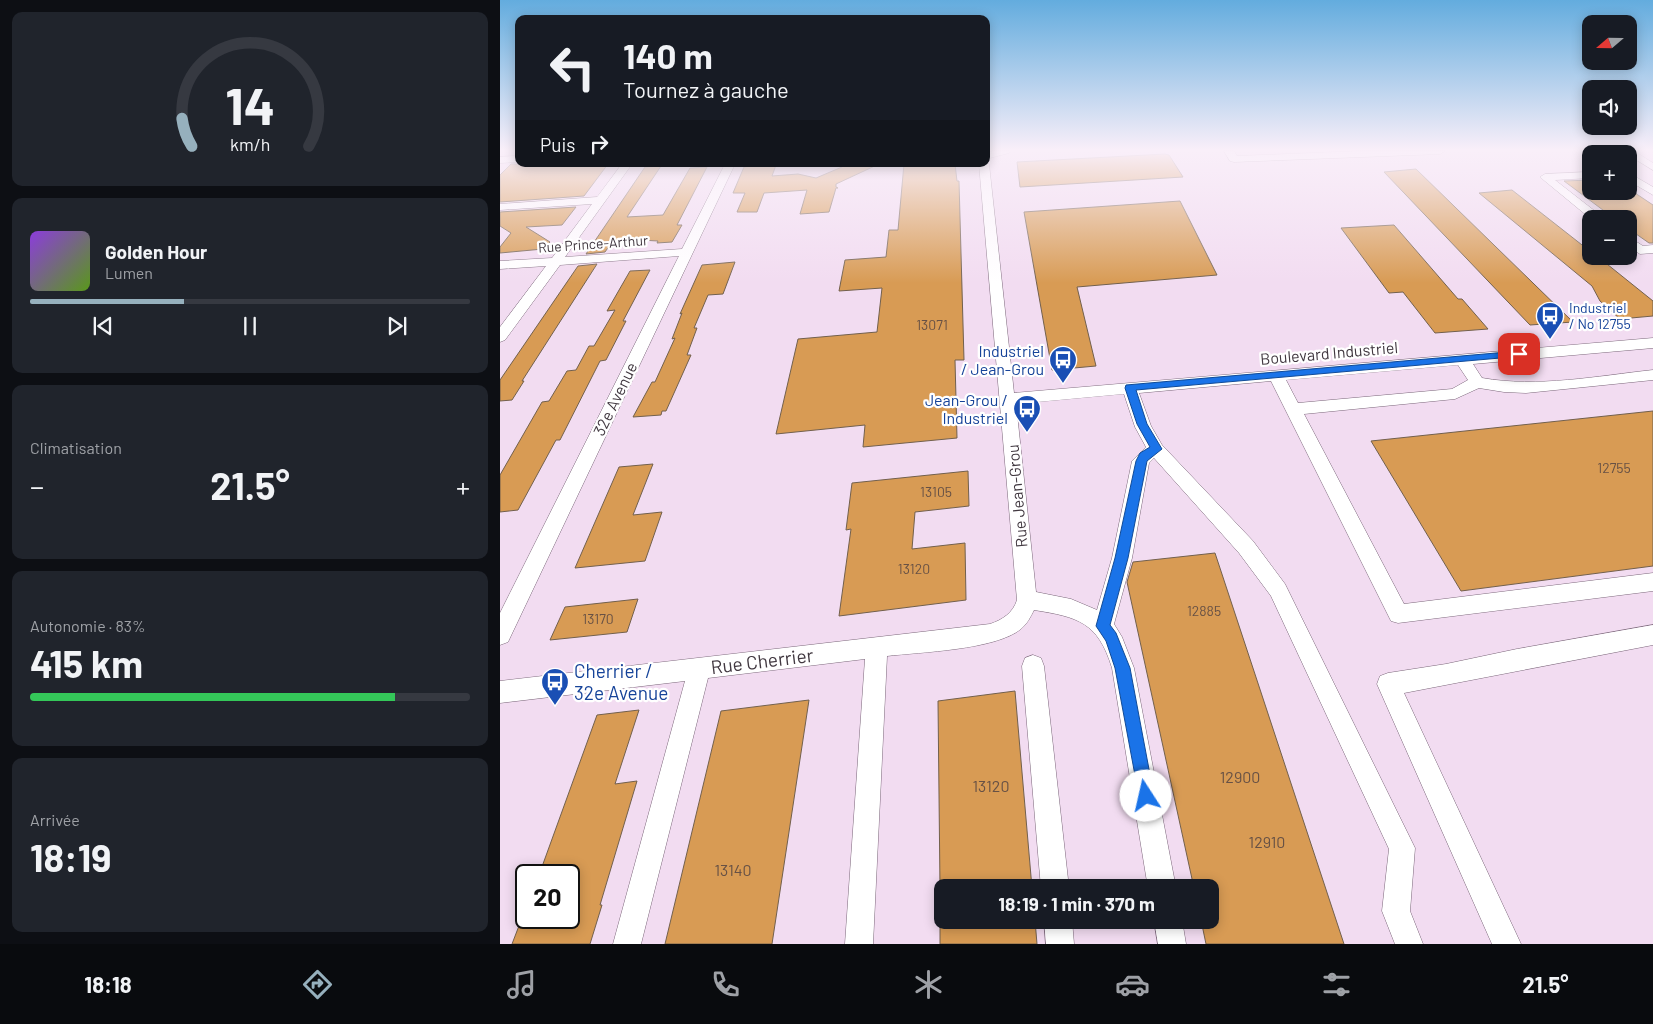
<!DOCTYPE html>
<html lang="fr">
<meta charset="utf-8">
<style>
:root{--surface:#171b24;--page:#20242c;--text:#f1f3f6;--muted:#9ea1a6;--line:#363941;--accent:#96b0bd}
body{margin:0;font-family:Barlow,sans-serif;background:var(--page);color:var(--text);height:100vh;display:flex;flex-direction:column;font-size:19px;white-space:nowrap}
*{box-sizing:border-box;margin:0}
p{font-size:16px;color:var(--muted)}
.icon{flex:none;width:28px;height:28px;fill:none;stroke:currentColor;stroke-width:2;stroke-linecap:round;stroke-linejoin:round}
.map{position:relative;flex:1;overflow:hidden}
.side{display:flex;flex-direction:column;gap:12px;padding:12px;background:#0d0f14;width:500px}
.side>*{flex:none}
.guide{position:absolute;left:15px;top:15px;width:475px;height:152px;border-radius:10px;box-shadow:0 2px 12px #0003;background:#171b24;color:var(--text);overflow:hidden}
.needle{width:32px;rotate:250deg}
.fabs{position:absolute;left:1082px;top:15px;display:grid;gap:10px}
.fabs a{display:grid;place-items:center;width:55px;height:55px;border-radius:10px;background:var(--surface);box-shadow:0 2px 12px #0003;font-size:25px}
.speed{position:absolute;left:15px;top:864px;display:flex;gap:10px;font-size:25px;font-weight:700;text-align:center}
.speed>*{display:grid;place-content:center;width:65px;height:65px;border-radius:50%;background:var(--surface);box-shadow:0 2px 12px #0003;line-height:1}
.speed .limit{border:2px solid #111;border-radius:8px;background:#fff;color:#111}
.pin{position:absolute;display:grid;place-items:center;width:42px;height:42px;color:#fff;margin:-21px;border-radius:10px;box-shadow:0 2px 8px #0006}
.me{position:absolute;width:55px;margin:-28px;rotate:350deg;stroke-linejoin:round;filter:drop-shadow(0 0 4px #0008)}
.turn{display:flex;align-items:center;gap:18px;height:105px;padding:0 25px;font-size:22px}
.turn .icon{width:65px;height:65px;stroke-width:2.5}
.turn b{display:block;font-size:35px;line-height:42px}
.then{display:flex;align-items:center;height:48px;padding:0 25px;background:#0003;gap:10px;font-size:19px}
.big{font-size:38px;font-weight:700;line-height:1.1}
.side .widget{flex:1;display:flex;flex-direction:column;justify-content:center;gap:8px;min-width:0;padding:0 18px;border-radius:10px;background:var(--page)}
.side .dial{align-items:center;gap:0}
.dial svg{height:130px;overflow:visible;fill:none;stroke:var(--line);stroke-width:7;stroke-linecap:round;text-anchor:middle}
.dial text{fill:var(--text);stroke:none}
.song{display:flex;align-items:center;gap:15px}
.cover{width:60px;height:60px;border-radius:8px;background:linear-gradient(135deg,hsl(270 70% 55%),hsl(90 70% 35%))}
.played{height:5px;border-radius:2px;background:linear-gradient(90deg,var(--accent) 35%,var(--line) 35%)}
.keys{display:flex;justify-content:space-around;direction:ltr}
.heat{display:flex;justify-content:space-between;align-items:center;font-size:28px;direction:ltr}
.charge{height:8px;border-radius:4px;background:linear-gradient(90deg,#34c759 83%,var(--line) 0)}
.trip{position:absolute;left:434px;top:879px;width:285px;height:50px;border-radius:10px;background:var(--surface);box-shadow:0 2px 12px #0003;font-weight:700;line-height:50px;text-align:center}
.tab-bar{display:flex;height:80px;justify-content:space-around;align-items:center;background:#090b0e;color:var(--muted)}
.tab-bar .icon{width:35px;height:35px}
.tab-bar .selected{color:var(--accent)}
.tab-bar b{font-size:22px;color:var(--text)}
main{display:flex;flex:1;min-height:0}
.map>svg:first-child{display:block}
.building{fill:#d89b54;stroke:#72604d}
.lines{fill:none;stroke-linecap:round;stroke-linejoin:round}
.minor-casing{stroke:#7b677a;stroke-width:1}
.minor{fill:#fff;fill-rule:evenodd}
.route{fill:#1a73e8;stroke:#114b97}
.labels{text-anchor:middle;stroke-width:4.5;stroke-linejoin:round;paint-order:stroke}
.far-street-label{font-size:14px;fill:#413840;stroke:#fff}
.far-transit-label{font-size:14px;fill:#164399;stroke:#fff;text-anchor:start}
.number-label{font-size:14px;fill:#675145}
.transit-label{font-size:16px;fill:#164399;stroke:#fff;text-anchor:end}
.street-label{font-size:16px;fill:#413840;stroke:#fff}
.near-number-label{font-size:16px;fill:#675145}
.near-street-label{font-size:19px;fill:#413840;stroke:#fff}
.near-transit-label{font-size:19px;fill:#164399;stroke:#fff;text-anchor:start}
</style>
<main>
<section class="side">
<div class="widget dial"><svg viewBox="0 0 100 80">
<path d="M14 69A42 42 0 1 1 86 69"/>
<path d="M14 69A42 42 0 0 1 8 52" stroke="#96b0bd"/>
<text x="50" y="56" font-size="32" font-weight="700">14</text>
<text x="50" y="72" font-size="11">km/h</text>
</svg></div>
<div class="widget">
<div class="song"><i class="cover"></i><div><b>Golden Hour</b><p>Lumen</p></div></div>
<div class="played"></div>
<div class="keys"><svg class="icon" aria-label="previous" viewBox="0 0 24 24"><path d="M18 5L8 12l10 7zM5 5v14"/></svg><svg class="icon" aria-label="pause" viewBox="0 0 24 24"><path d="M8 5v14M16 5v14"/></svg><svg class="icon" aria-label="next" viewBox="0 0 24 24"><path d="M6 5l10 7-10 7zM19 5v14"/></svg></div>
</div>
<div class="widget"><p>Climatisation</p>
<div class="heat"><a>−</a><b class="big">21.5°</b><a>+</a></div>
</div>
<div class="widget"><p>Autonomie · 83%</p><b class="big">415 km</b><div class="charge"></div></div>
<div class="widget"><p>Arrivée</p><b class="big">18:19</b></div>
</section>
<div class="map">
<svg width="1153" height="944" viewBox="0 0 1153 944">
<rect width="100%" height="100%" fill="#f2dcf1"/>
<!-- building -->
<path class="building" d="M665,154L669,155L683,177L520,187L517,162Z
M11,164L58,165L108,164L84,196L0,202V175Z
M251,164L276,165L272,176L298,174L316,178L342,167L343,164H379L336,184V187L338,188H336L329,212L300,214L307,190L264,193L257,212H237L245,193H233L244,167L250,166Z
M404,164H455L457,181H459L464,360H455L457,438L363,447L365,425L276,434L298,339L377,332L382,288L339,291L345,260L386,257L389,230H398Z
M161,166L127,217L163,215L190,168L207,167L177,225H182L172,242L157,243L158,241L140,240L112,242L105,252L86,254L145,167Z
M916,169L1073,322L1030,325L884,172Z
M1091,180V191H1132L1153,205V243H1149L1129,229V219H1115L1064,181Z
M1012,190L1091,252V256H1097L1153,301V316L1120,319L1100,301L1092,286L979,193Z
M680,201L717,275L577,287L596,366L552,370L524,212Z
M76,207L62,225L26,227L50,242L43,249L0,253V247L11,233L0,226V212Z
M894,225L958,299H962L988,329L935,333L903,292L889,293L841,228Z
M235,262L223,294L208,295L194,328H197L187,355H191L166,411H162L161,415L133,417L152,382H155L175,338L172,339L182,313L180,314L202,265Z
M97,264L22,381H24L12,400L0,401V380L78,266Z
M150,270L123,321H126L106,360L100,361L60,440H56L18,510L0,512V475L42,402L49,401L67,371L76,370L89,346H94L115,310L107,311L130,271Z
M1153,411V566L961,591L871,441Z
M153,464L133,515L162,512L145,561L75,568L119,467Z
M468,471L469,506L415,512L412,549L465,543L466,600L339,616L351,529L346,530L352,483Z
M715,553L844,944H706L701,920H710V888H694L627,582L633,562Z
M138,599L127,632L50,640L65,607Z
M515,691L532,888H440L438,701Z
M309,700L272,944H165L221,711Z
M139,710L115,784L137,781L100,905H102L90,944H12L22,918H69V875H39L97,715Z
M440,920H535L537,944H440Z"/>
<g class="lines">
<defs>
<path id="minor" d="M493,151H510L509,153L486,159V153Z
M724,151H734L737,156L861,151H945L940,154L734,162L730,161Z
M1122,151H1134L1153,163V170Z
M19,156V162L0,163V157Z
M486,161L489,164L514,393L1153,338V348L973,364L982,378C1038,388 1097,376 1153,370V380L1026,393L1004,392L979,388L955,399L804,414L904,604L1153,573V591L898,623L891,621L771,381L639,393L651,426L662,445L753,541L785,584L915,848L910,911L923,944H895L882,911L889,849L771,596L739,553L654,458L649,463L632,558L614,624L622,637L634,668L676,888H648L612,668C598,622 578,617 534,610C530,618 527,624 521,629C495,650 421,652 387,656L373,944H345L365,659L208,678L141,944H113L185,681L0,703V681L490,624C502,620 513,613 517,600L479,164H486ZM958,365L968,380L952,389L798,403L786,380ZM624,394L635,427L646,447L632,461L612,558L597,610L571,599L536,592L516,404Z
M122,164H132L65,257L182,249L225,164H235L8,642L0,645V613L179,256L60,265L5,340L0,342V327L46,266L0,269V261L52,258L92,204L0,210V204L97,197Z
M1091,172V178L1055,180L1105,219H1091L1040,177L1045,174Z
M1129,173L1153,187V195L1129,181Z
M1129,237L1143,246L1153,245V253L1140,254L1129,247Z
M1153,625V645L904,693L1021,944H992L877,684L880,676L888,673L946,664L1017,649Z
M533,655L541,658L544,666L569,888H541L522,666L525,658Z
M544,920H572L574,944H546Z
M654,920H682L686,944H658Z"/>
</defs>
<!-- minor casing -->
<use href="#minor" class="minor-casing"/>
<!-- minor -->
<use href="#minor" class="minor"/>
</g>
<!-- sky -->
<linearGradient id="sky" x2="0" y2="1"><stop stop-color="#63acde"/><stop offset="0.53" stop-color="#f9eff9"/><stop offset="1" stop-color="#f9eff9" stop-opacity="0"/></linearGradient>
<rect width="1153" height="283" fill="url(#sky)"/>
<!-- route -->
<path class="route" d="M1019,351L1023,352V356L636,390L647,424L662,449L647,461L628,558L610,625L616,633L630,668L654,796L651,802L646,804L640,802L615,668L606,641L596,626L615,558L636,461L640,453L650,447L637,424L625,388L626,385Z"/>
<!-- icons -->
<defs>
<symbol id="bus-pin" viewBox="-11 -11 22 30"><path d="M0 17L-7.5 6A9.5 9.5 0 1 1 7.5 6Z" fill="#1a4fb4" stroke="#fff"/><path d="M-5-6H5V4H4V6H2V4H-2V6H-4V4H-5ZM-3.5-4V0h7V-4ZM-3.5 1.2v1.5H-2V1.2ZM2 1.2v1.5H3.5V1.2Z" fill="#fff"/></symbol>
</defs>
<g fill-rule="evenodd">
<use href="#bus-pin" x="1034" y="300" width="32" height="43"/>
<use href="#bus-pin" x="547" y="344" width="32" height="43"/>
<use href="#bus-pin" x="511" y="393" width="32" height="43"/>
<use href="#bus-pin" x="39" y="666" width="32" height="43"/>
</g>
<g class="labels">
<!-- far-street labels -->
<g class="far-street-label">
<text transform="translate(93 244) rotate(-4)" y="5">Rue Prince-Arthur</text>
</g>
<!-- far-transit labels -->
<g class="far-transit-label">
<text x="1069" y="313">Industriel<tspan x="1069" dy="16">/ No 12755</tspan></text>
</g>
<!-- number labels -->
<g class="number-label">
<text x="432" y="330">13071</text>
<text x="1114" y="473">12755</text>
<text x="436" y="497">13105</text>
<text x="414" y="574">13120</text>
<text x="704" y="616">12885</text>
<text x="98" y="624">13170</text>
</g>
<!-- transit labels -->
<g class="transit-label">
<text x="544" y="357">Industriel<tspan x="544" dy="18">/ Jean-Grou</tspan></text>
<text x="508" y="406">Jean-Grou /<tspan x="508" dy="18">Industriel</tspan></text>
</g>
<!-- street labels -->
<g class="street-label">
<text transform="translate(829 353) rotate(-5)" y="6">Boulevard Industriel</text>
<text transform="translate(115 399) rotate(-64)" y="6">32e Avenue</text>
<text transform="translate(517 496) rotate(-95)" y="6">Rue Jean-Grou</text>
</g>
<!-- near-number labels -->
<g class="near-number-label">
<text x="740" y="783">12900</text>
<text x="491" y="792">13120</text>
<text x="767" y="848">12910</text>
<text x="233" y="876">13140</text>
</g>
<!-- near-street labels -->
<g class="near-street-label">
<text transform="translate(262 661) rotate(-7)" y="7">Rue Cherrier</text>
</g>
<!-- near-transit labels -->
<g class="near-transit-label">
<text x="74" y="678">Cherrier /<tspan x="74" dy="22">32e Avenue</tspan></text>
</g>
</g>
</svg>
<div class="fabs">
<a><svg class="needle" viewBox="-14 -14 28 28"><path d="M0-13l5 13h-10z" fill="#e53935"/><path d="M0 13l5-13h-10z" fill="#9ea1a6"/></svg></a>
<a><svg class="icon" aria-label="sound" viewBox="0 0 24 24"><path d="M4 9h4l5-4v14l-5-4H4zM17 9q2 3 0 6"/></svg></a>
<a>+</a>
<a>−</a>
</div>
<div class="speed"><div class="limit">20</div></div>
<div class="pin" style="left:1019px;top:354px;background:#d93025"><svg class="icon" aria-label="arrive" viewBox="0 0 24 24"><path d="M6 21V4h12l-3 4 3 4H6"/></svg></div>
<svg class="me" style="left:646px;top:796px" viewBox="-20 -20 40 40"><circle r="19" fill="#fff"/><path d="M0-13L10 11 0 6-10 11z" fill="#1a73e8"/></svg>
<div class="trip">18:19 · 1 min · 370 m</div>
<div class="guide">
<div class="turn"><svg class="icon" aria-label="left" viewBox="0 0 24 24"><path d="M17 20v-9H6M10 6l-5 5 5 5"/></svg><div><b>140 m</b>Tournez à gauche</div></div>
<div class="then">Puis<svg class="icon" aria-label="right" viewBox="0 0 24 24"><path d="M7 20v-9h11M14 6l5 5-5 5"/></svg></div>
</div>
</div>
</main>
<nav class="tab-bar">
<b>18:18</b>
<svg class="icon selected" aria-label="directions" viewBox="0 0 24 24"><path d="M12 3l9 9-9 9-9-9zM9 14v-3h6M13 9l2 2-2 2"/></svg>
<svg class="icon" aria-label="music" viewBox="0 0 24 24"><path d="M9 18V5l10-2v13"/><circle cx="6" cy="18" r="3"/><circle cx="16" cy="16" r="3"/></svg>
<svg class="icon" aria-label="phone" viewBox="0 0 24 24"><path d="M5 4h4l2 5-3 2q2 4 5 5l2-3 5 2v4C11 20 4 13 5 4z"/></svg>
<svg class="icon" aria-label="climate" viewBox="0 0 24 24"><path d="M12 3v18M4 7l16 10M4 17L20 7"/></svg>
<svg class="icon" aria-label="car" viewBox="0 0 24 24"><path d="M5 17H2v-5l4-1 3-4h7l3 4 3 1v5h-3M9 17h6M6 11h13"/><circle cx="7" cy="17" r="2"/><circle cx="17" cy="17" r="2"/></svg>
<svg class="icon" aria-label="filters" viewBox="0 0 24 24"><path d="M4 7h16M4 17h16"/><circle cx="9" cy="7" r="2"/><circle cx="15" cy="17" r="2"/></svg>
<b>21.5°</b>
</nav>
